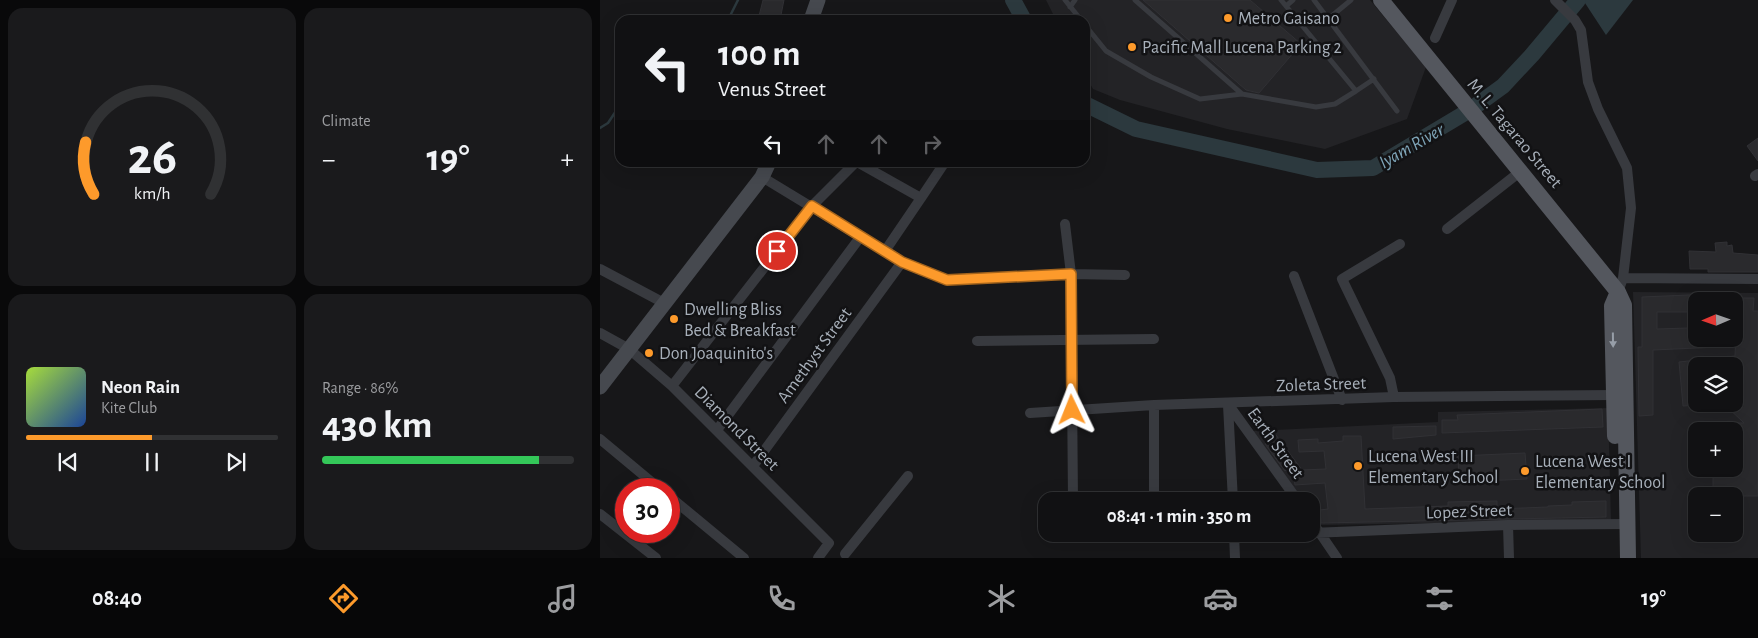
<!DOCTYPE html>
<meta charset="utf-8">
<style>
:root{--surface:#111113;--page:#1a1a1c;--text:#f1f3f6;--muted:#9c9da0;--line:#303133;--accent:#fd9a2b}
body{margin:0;font-family:"Alegreya Sans",sans-serif;background:var(--page);color:var(--text);height:100vh;display:flex;flex-direction:column;font-size:19px;white-space:nowrap}
*{box-sizing:border-box;margin:0}
p{font-size:16px;color:var(--muted)}
.icon{flex:none;width:28px;height:28px;fill:none;stroke:currentColor;stroke-width:2;stroke-linecap:round;stroke-linejoin:round}
.map{position:relative;flex:1;overflow:hidden}
.sheet{display:flex;flex-direction:column;gap:8px;padding:8px;background:#09090a;width:600px}
.sheet>*{flex:none}
.hud{position:absolute;left:15px;top:15px;width:475px;height:152px;border-radius:15px;box-shadow:0 5px 20px #0002,0 0 0 1px var(--line);background:#111113;color:var(--text);overflow:hidden}
.needle{width:32px;rotate:268deg}
.buttons{position:absolute;left:1088px;top:292px;display:grid;gap:10px}
.buttons a{display:grid;place-items:center;width:55px;height:55px;border-radius:10px;background:var(--surface);box-shadow:0 5px 20px #0002,0 0 0 1px var(--line);font-size:25px}
.speed{position:absolute;left:15px;top:478px;display:flex;gap:10px;font-size:25px;font-weight:700;text-align:center}
.speed>*{display:grid;place-content:center;width:65px;height:65px;border-radius:50%;background:var(--surface);box-shadow:0 5px 20px #0002,0 0 0 1px var(--line);line-height:1}
.speed .limit{border:8px solid #d22;background:#fff;color:#111}
.pin{position:absolute;display:grid;place-items:center;width:42px;height:42px;color:#fff;margin:-21px;border:2px solid #fff;border-radius:50%;box-shadow:0 1px 5px #0007}
.me{position:absolute;width:55px;margin:-28px;rotate:358deg;stroke-linejoin:round;filter:drop-shadow(0 0 4px #0008)}
.turn{display:flex;align-items:center;gap:18px;height:105px;padding:0 20px;font-size:22px}
.turn .icon{width:65px;height:65px;stroke-width:2.5}
.turn b{display:block;font-size:35px;line-height:42px}
.lanes{display:flex;align-items:center;height:48px;padding:0 20px;background:#0003;justify-content:center;gap:25px;direction:ltr}
.lanes .off{opacity:.35}
.big{font-size:38px;font-weight:700;line-height:1.1}
.sheet .tile{flex:1;display:flex;flex-direction:column;justify-content:center;gap:8px;min-width:0;padding:0 18px;border-radius:15px;background:var(--page)}
.sheet .dial{align-items:center;gap:0}
.dial svg{height:130px;overflow:visible;fill:none;stroke:var(--line);stroke-width:7;stroke-linecap:round;text-anchor:middle}
.dial text{fill:var(--text);stroke:none}
.song{display:flex;align-items:center;gap:15px}
.cover{width:60px;height:60px;border-radius:8px;background:linear-gradient(135deg,hsl(80 70% 55%),hsl(220 70% 35%))}
.played{height:5px;border-radius:2px;background:linear-gradient(90deg,var(--accent) 50%,var(--line) 50%)}
.keys{display:flex;justify-content:space-around;direction:ltr}
.heat{display:flex;justify-content:space-between;align-items:center;font-size:28px;direction:ltr}
.charge{height:8px;border-radius:4px;background:linear-gradient(90deg,#34c759 86%,var(--line) 0)}
.sheet .tiles{flex:1;display:grid;gap:8px;grid-template-columns:repeat(2,1fr)}
.trip{position:absolute;left:438px;top:492px;width:282px;height:50px;border-radius:15px;background:var(--surface);box-shadow:0 5px 20px #0002,0 0 0 1px var(--line);font-weight:700;line-height:50px;text-align:center}
.menu{display:flex;height:80px;justify-content:space-around;align-items:center;background:#070708;color:var(--muted)}
.menu .icon{width:35px;height:35px}
.menu .on{color:var(--accent)}
.menu b{font-size:22px;color:var(--text)}
main{display:flex;flex:1;min-height:0}
.map>svg:first-child{display:block}
.built{fill:#232326;fill-rule:evenodd}
.water{fill:#2c393e}
.lines{fill:none;stroke-linecap:round;stroke-linejoin:round}
.stream{stroke:#2c393e;stroke-width:2.5}
.river{stroke:#2c393e;stroke-width:16}
.building{fill:#2a2a2d;stroke:#313135;fill-rule:evenodd}
.lane{stroke:#383a3f;stroke-width:5}
.street{stroke:#383a3f;stroke-width:10}
.secondary{stroke:#46494f;stroke-width:15}
.primary{stroke:#54575e;stroke-width:16}
.oneway{fill:#979ea8}
.route-casing{stroke:#a4641c;stroke-width:12}
.route{stroke:#fd9a2b;stroke-width:9}
.poi-dot{fill:#fd9a2b;stroke:#121214;stroke-width:2}
.labels{text-anchor:middle;stroke-width:5;stroke-linejoin:round;paint-order:stroke}
.poi-label{font-size:18px;fill:#a8b0ba;stroke:#121214;text-anchor:start}
.street-label{font-size:18px;fill:#a8b0ba;stroke:#121214}
.water-label{font-size:19px;font-style:italic;fill:#7ea4b7;stroke:#121214}
</style>
<main>
<section class="sheet">
<div class="tiles">
<div class="tile dial"><svg viewBox="0 0 100 80">
<path d="M14 69A42 42 0 1 1 86 69"/>
<path d="M14 69A42 42 0 0 1 9 37" stroke="#fd9a2b"/>
<text x="50" y="56" font-size="32" font-weight="700">26</text>
<text x="50" y="72" font-size="11">km/h</text>
</svg></div>
<div class="tile"><p>Climate</p>
<div class="heat"><a>−</a><b class="big">19°</b><a>+</a></div>
</div>
<div class="tile">
<div class="song"><i class="cover"></i><div><b>Neon Rain</b><p>Kite Club</p></div></div>
<div class="played"></div>
<div class="keys"><svg class="icon" aria-label="previous" viewBox="0 0 24 24"><path d="M18 5L8 12l10 7zM5 5v14"/></svg><svg class="icon" aria-label="pause" viewBox="0 0 24 24"><path d="M8 5v14M16 5v14"/></svg><svg class="icon" aria-label="next" viewBox="0 0 24 24"><path d="M6 5l10 7-10 7zM19 5v14"/></svg></div>
</div>
<div class="tile"><p>Range · 86%</p><b class="big">430 km</b><div class="charge"></div></div>
</div>
</section>
<div class="map">
<svg width="1158" height="558" viewBox="0 0 1158 558">
<rect width="100%" height="100%" fill="#171719"/>
<!-- built -->
<path class="built" d="M446,0H770L826,67L807,119L725,149L627,129L520,100L493,89L485,74V20H456Z
M1033,292L1158,293V558H1041ZM1096,301H1134V339H1096ZM1096,366H1134V404H1096ZM1096,431H1134V469H1096ZM1096,496H1134V534H1096Z
M1008,408L1011,520L719,525L711,515V501H702L652,431L838,422V412Z"/>
<!-- water -->
<path class="water" d="M983,0H1033L1006,35Z"/>
<g class="lines">
<!-- stream -->
<path class="stream" d="M128,20L138,0
M0,128L8,123L20,105"/>
<!-- river -->
<path class="river" d="M413,0L424,20
M485,104L536,129L717,170L773,168L870,110L903,86L932,55L978,0"/>
</g>
<!-- building -->
<path class="building" d="M163,0H184L180,20H158Z
M543,0H650L701,44L659,93L646,90Z
M1158,138V161L1147,146Z
M1127,242V246L1132,245L1133,253L1158,255V272H1108V269H1090L1089,251L1116,252L1115,243Z
M1089,295H1096V339H1120L1119,347L1053,350V415L1039,416L1038,347H1042V297ZM1057,312H1089L1088,328L1057,329Z
M1134,298H1154L1153,311H1158V496H1113V469H1134V431H1112V423H1144L1124,404H1134V366H1094L1096,405L1083,406L1079,362L1135,356L1137,309H1134Z
M1002,409L1003,427L842,433V420H858L857,415Z
M836,426V435L793,439V427Z
M676,435L702,470L726,469L724,451L699,452L698,440L718,439V443L743,441V436H761L765,509L848,506V502L897,501V509L948,507V506L972,505V502L1006,501V517L721,523L720,510L728,509L725,483L695,485L692,465L685,471L665,444Z
M925,453L927,479L859,482L858,456Z"/>
<g class="lines">
<!-- lane -->
<path class="lane" d="M465,0L481,20
M535,0L642,94L716,107L735,104L756,91L681,0
M714,0L797,111
M686,6L693,0
M470,7L475,0
M728,19L751,0
M485,25L506,51L551,77L600,99L642,94
M756,91L774,79"/>
<!-- street -->
<path class="street" d="M955,0L975,20L981,30L988,82L998,109L1027,168L1031,208L1023,278L1018,292
M835,38L852,0
M257,162L321,198L285,251
M1155,176L1158,174
M162,177L302,262L347,280L471,274L525,275
M321,198L343,165
M465,224L471,274L473,501
M847,229L921,171
M0,269L64,303
M694,276L742,400
M1023,278L1158,279
M0,333L29,349L72,386L229,543L218,558
M377,341L554,339
M72,386L212,206L256,162
M794,397L790,378L742,279L800,244
M628,404L698,501
M554,405V501
M628,405L633,501
M430,413L554,405L794,397L1014,395
M117,430L261,236
M0,439L60,489
M153,466L302,262
M69,496L144,558
M0,514L56,558
M711,520L737,558
M908,525L909,558
M711,533L908,525L1028,524
M634,534L635,558
M245,554L308,476"/>
<!-- secondary -->
<path class="secondary" d="M211,20L218,0
M0,387L162,177L169,162"/>
<!-- primary -->
<path class="primary" d="M781,0L1018,292L1024,305L1028,558
M1015,436L1012,306L1018,292"/>
</g>
<!-- one-way arrows -->
<defs><path id="oneway-solid" d="M-6-.8H1V-3.2L6.5 0L1 3.2V.8H-6Z" transform="scale(1.25)"/></defs>
<use class="oneway" href="#oneway-solid" transform="translate(1013 340) rotate(89)"/>
<g class="lines">
<defs>
<path id="route" d="M177,251L212,206L302,262L347,280L471,274L472,410"/>
</defs>
<!-- route casing -->
<use href="#route" class="route-casing"/>
<!-- route -->
<use href="#route" class="route"/>
</g>
<!-- markers -->
<g class="poi-dot">
<circle cx="628" cy="18" r="5"/>
<circle cx="532" cy="47" r="5"/>
<circle cx="74" cy="319" r="5"/>
<circle cx="49" cy="353" r="5"/>
<circle cx="758" cy="466" r="5"/>
<circle cx="925" cy="471" r="5"/>
</g>
<g class="labels">
<!-- poi labels -->
<g class="poi-label">
<text x="638" y="24">Metro Gaisano</text>
<text x="542" y="53">Pacific Mall Lucena Parking 2</text>
<text x="84" y="315">Dwelling Bliss<tspan x="84" dy="21">Bed &amp; Breakfast</tspan></text>
<text x="59" y="359">Don Joaquinito's</text>
<text x="768" y="462">Lucena West III<tspan x="768" dy="21">Elementary School</tspan></text>
<text x="935" y="467">Lucena West I<tspan x="935" dy="21">Elementary School</tspan></text>
</g>
<!-- street labels -->
<g class="street-label">
<text transform="translate(915 133) rotate(50)" y="6">M. L. Tagarao Street</text>
<text transform="translate(214 355) rotate(-54)" y="6">Amethyst Street</text>
<text transform="translate(721 384) rotate(-2)" y="6">Zoleta Street</text>
<text transform="translate(137 428) rotate(45)" y="6">Diamond Street</text>
<text transform="translate(676 443) rotate(54)" y="6">Earth Street</text>
<text transform="translate(869 511) rotate(-2)" y="6">Lopez Street</text>
</g>
<!-- water labels -->
<g class="water-label">
<text transform="translate(811 145) rotate(-30)" y="7">Iyam River</text>
</g>
</g>
</svg>
<div class="buttons">
<a><svg class="needle" viewBox="-14 -14 28 28"><path d="M0-13l5 13h-10z" fill="#e53935"/><path d="M0 13l5-13h-10z" fill="#9c9da0"/></svg></a>
<a><svg class="icon" aria-label="layers" viewBox="0 0 24 24"><path d="M12 4l9 5-9 5-9-5zM3 14l9 5 9-5"/></svg></a>
<a>+</a>
<a>−</a>
</div>
<div class="speed"><div class="limit">30</div></div>
<div class="pin" style="left:177px;top:251px;background:#d93025"><svg class="icon" aria-label="arrive" viewBox="0 0 24 24"><path d="M6 21V4h12l-3 4 3 4H6"/></svg></div>
<svg class="me" style="left:472px;top:410px" viewBox="-20 -20 40 40"><path d="M0-17L14 15 0 8-14 15z" fill="#fd9a2b" stroke="#fff" stroke-width="4"/></svg>
<div class="trip">08:41 · 1 min · 350 m</div>
<div class="hud">
<div class="turn"><svg class="icon" aria-label="left" viewBox="0 0 24 24"><path d="M17 20v-9H6M10 6l-5 5 5 5"/></svg><div><b>100 m</b>Venus Street</div></div>
<div class="lanes"><svg class="icon" aria-label="left" viewBox="0 0 24 24"><path d="M17 20v-9H6M10 6l-5 5 5 5"/></svg><svg class="icon off" aria-label="ahead" viewBox="0 0 24 24"><path d="M12 20V5M6 11l6-6 6 6"/></svg><svg class="icon off" aria-label="ahead" viewBox="0 0 24 24"><path d="M12 20V5M6 11l6-6 6 6"/></svg><svg class="icon off" aria-label="right" viewBox="0 0 24 24"><path d="M7 20v-9h11M14 6l5 5-5 5"/></svg></div>
</div>
</div>
</main>
<nav class="menu">
<b>08:40</b>
<svg class="icon on" aria-label="directions" viewBox="0 0 24 24"><path d="M12 3l9 9-9 9-9-9zM9 14v-3h6M13 9l2 2-2 2"/></svg>
<svg class="icon" aria-label="music" viewBox="0 0 24 24"><path d="M9 18V5l10-2v13"/><circle cx="6" cy="18" r="3"/><circle cx="16" cy="16" r="3"/></svg>
<svg class="icon" aria-label="phone" viewBox="0 0 24 24"><path d="M5 4h4l2 5-3 2q2 4 5 5l2-3 5 2v4C11 20 4 13 5 4z"/></svg>
<svg class="icon" aria-label="climate" viewBox="0 0 24 24"><path d="M12 3v18M4 7l16 10M4 17L20 7"/></svg>
<svg class="icon" aria-label="car" viewBox="0 0 24 24"><path d="M5 17H2v-5l4-1 3-4h7l3 4 3 1v5h-3M9 17h6M6 11h13"/><circle cx="7" cy="17" r="2"/><circle cx="17" cy="17" r="2"/></svg>
<svg class="icon" aria-label="filters" viewBox="0 0 24 24"><path d="M4 7h16M4 17h16"/><circle cx="9" cy="7" r="2"/><circle cx="15" cy="17" r="2"/></svg>
<b>19°</b>
</nav>
